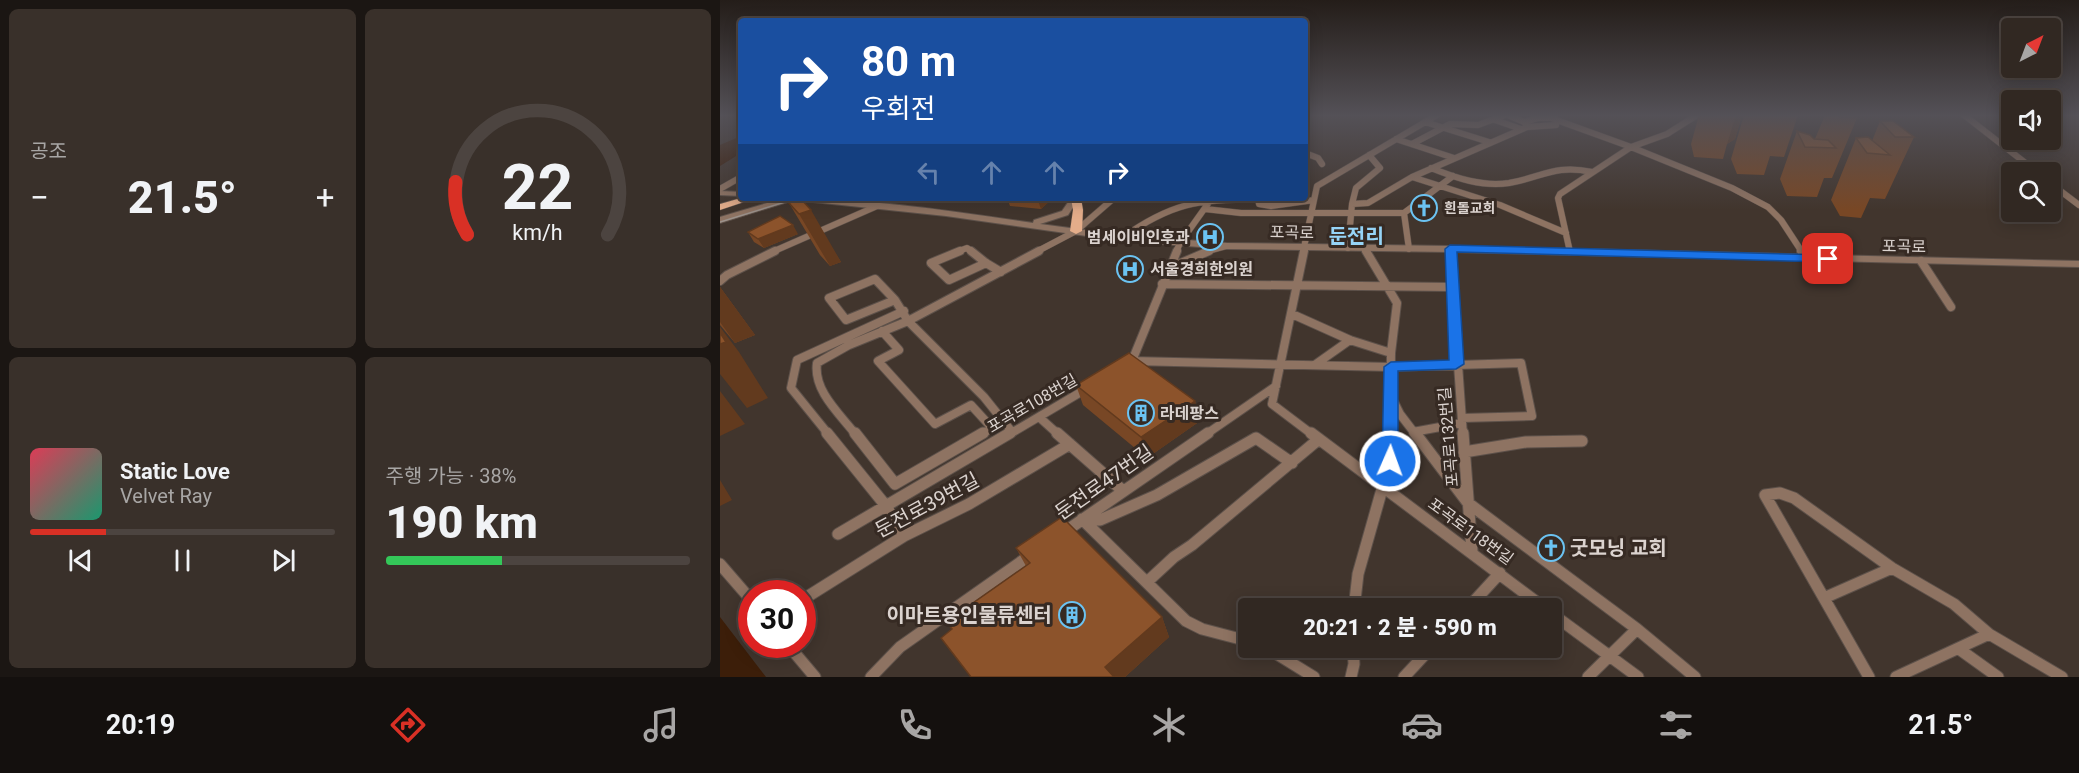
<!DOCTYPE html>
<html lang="ko">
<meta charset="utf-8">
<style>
:root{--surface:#312822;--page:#39302a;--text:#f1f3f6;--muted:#a8a6a5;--line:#4c4440;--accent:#d93025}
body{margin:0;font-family:Roboto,"Noto Sans KR",sans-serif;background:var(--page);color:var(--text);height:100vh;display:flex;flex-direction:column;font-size:22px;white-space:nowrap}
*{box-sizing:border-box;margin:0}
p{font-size:20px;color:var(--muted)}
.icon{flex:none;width:33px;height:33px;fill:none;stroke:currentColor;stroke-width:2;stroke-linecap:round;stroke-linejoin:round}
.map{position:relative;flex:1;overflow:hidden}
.side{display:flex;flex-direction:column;gap:9px;padding:9px;background:#1b1613;width:720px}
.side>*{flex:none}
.guide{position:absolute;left:18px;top:18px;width:570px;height:183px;border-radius:6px;box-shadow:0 3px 15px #0003,0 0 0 2px var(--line);background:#1a4fa0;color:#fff;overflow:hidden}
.needle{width:39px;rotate:42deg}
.tools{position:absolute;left:1281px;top:18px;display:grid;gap:12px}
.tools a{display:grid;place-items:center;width:60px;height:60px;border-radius:6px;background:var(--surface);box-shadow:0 3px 15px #0003,0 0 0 2px var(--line);font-size:30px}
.speed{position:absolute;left:18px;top:580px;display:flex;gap:12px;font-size:30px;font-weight:700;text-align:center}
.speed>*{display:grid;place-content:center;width:78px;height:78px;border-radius:50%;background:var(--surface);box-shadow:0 3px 15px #0003,0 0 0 2px var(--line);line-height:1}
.speed .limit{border:9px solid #d22;background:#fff;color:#111}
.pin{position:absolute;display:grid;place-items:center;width:51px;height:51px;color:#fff;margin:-26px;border-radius:12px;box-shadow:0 3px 9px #0006}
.me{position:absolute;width:66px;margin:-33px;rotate:2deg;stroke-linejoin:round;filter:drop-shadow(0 0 4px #0008)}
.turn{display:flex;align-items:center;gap:21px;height:126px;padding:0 24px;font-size:27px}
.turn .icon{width:78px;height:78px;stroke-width:2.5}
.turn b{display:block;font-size:42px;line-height:51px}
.lanes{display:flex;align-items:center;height:57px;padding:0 24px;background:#0003;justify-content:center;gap:30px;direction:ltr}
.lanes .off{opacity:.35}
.big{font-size:45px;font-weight:800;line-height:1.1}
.side .widget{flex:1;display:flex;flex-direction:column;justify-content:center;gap:9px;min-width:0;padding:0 21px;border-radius:9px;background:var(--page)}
.side .dial{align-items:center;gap:0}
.dial svg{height:156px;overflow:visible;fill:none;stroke:var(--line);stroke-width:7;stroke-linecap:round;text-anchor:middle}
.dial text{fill:var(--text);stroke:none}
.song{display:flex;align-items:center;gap:18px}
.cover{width:72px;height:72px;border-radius:9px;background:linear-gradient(135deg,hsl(350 70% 55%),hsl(160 70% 35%))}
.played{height:6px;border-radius:3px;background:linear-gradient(90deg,var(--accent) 25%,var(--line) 25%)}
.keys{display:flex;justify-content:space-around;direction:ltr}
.heat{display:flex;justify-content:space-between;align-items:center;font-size:33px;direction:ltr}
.charge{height:9px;border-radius:4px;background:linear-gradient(90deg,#34c759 38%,var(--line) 0)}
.side .tiles{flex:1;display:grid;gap:9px;grid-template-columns:repeat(2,1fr)}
.trip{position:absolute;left:518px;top:598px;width:324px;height:60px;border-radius:6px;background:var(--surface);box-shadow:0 3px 15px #0003,0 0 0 2px var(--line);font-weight:800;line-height:60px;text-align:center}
.tabs{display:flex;height:96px;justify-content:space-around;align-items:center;background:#14100e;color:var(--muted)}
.tabs .icon{width:42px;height:42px}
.tabs .on{color:var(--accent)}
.tabs b{font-size:27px;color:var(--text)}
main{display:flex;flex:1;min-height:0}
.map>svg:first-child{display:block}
.water{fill:#3c1e09}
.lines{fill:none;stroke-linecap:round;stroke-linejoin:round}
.minor-far2-casing{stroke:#5d514a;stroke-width:7}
.minor-far1-casing{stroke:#5d514a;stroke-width:10}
.minor-casing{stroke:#5d514a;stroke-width:13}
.tertiary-casing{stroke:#5d514a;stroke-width:2}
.primary-casing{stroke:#5d514a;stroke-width:1}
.minor-far2{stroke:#8e7362;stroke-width:6}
.minor-far1{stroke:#8e7362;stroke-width:8}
.minor{stroke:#8e7362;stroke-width:11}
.tertiary{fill:#8e7362;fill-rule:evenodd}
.primary{fill:#e4ad8a;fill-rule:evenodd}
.tram{stroke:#9a918b;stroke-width:1.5}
.wall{fill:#784725}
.shaded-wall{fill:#623a1e}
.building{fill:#8c532b;stroke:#623a1e;stroke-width:1.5}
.route{fill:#1a73e8;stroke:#114b97;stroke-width:1.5}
.labels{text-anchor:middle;stroke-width:6;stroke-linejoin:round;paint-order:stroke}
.far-poi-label{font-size:14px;font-weight:bold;fill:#dbd3cf;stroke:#362a23;text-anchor:start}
.street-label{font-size:16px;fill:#dbd3cf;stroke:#362a23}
.poi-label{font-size:16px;font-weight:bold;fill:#dbd3cf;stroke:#362a23;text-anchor:start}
.quarter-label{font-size:20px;font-weight:bold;fill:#96d4f7;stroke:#362a23}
.near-street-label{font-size:20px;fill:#dbd3cf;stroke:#362a23}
.near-poi-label{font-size:20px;font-weight:bold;fill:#dbd3cf;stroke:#362a23;text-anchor:start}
</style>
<main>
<section class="side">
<div class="tiles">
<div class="widget"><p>공조</p>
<div class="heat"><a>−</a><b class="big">21.5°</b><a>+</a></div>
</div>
<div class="widget dial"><svg viewBox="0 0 100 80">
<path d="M14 69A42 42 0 1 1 86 69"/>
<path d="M14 69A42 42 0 0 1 8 42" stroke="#d93025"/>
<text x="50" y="56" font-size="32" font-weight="700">22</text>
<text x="50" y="72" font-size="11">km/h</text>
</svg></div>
<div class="widget">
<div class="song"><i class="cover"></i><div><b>Static Love</b><p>Velvet Ray</p></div></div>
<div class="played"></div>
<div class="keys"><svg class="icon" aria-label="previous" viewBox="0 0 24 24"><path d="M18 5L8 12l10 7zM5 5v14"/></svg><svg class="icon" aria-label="pause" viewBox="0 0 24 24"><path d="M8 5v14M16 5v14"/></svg><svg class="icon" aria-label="next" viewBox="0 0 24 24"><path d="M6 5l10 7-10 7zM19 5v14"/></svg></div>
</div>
<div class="widget"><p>주행 가능 · 38%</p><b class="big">190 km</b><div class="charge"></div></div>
</div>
</section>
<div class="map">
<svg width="1359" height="677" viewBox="0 0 1359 677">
<rect width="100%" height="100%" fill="#41352d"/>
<!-- water -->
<path class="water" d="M21,136V153L0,166V145Z
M0,617L46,677H0Z"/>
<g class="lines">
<defs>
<path id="minor-far2" d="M835,115L831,118L911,147L840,194L838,198L850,252
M1244,115L1317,172
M775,120L801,129
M705,122L769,142
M804,122L818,118H831
M807,127L836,125
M676,139L734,158
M692,144L730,124L758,125L785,115
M911,147L1012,188L1048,207L1061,220L1082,252
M911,147L947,134L977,115
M585,153L598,158L602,164
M711,168C736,178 762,187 789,183C823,177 835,164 872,172
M692,177L780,205L846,233
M1330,183L1359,205
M0,189L21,177
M538,198L539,204L551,206L594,200
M632,204L636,188L660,168L649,155
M485,209L521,213H684
M402,238C451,203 479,199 538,199
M628,248L632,204L648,203L692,177L807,127L804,122L788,115
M644,248L647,252
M689,249L684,213L733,176
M730,249V252
M52,252L157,206
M236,252L247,248L253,252
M316,252L356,231L394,198
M456,252L460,243L492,198
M484,252L506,246
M583,252L597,186L717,115"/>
<path id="minor-far1" d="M240,251L211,263L229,280L266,263
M251,251L266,263
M584,251L552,404L593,435
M646,251L677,303L671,353L670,435
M730,251L743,435
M1081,251L1085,258
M1201,261L1231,307
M266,263L281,272
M449,268L489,251
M155,279L175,300L126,320L109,298Z
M0,281L7,275L55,251
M442,284L731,287
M572,314L630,340L671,353
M162,331L179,350L158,361L215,424L251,405L272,428L260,435
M412,361L671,367L801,363L812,416L742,418
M408,363L412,361L457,251
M596,364L630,340
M672,398L680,414L696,435
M319,417L339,435
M292,432L264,397L188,321L319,251
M693,432L742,423
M109,435L71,388L77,360L184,311
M136,435C120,414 93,391 97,363L129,345L188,321L175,300
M288,435L366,389
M485,435L556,386"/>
<path id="minor" d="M107,433L166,506L184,536
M135,433L175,484L263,433
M337,433L402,490
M591,433L826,609
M695,433L748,503L917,629L975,677
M743,433L752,551
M744,452L806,442L862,441
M362,519L380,520L437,495L536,438L572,463
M362,519L466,621L482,629L528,641
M343,533L488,433
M118,534L290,433
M0,564L32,601
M427,582L454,557L472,545L599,439
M1104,598L1172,568
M82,600L184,536L249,504L350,444
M634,609L638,574L670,461V433
M747,609L780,573
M831,613L918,677
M68,645L95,677
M547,648L594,677
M1239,649L1278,677
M151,677L180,647L312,554
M631,677L634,664L633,648
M684,677L711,648
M868,677L917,629
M1149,677L1045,495L1060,493L1074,498L1172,568L1234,604L1269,634L1342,677
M1176,677L1269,634"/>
<path id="tertiary" d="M0,191L21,192V196L0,195Z
M64,198C148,198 231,211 313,223L314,220L342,211L351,198H359L348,215L320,224L402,235L506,243L730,246L1359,261V267L730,252L506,249L402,241L226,216L74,200L0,223V217Z"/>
<path id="primary" d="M21,198H36L0,210V204Z
M351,198H361L363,210L362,231L356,234L350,231L353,210Z"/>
</defs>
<!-- minor-far2 casing -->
<use href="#minor-far2" class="minor-far2-casing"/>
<!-- minor-far1 casing -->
<use href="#minor-far1" class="minor-far1-casing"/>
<!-- minor casing -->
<use href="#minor" class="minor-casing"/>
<!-- tertiary casing -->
<use href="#tertiary" class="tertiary-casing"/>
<!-- primary casing -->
<use href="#primary" class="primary-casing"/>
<!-- minor-far2 -->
<use href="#minor-far2" class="minor-far2"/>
<!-- minor-far1 -->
<use href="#minor-far1" class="minor-far1"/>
<!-- minor -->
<use href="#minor" class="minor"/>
<!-- tertiary -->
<use href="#tertiary" class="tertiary"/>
<!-- primary -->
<use href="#primary" class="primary"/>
<!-- tram -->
<path class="tram" d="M0,222L78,198"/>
</g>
<!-- wall -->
<path class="wall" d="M979,115H1022L1015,139L1007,144L1003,159L974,157L971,144Z
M1024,115H1078L1064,157L1050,156L1044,175L1017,174L1011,159Z
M1105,115H1134L1137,118L1112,178H1104L1097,197L1067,196L1060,179L1077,131L1095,139Z
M1160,121L1194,137L1165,199L1150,198L1141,218L1120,216L1111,200L1136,138L1152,141Z
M287,198H333L321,209L290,206Z
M81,199L121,262L110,266L100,255L69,203Z
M28,232L78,234L44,248L34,242Z
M0,287L35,335L15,343L0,325Z
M356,385L475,401L480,421L427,458L363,405Z
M296,548L442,617L449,637L405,677H251L306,566Z"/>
<!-- shaded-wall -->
<path class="shaded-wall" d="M1016,115H1022L1015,139L1007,144Z
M317,198H333L321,209Z
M91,210L121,262L110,266L79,214Z
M73,225L78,234L44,248L38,239Z
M0,287L35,335L15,343L0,322Z
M0,327L19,352L48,398L27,408L0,374Z
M0,391L25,424L0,436Z
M475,401L480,421L427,458L421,437Z
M0,480L12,500L0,506Z
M442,617L449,637L405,677H390L385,667Z"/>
<!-- building -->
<path class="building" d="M1119,115H1134L1137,118L1120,117Z
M1160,121H1173L1194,137H1175Z
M1077,131L1090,135L1094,139L1108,140L1116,148L1085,147Z
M1148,137L1170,155L1147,153L1136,138Z
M81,199L91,210L79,214L69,203Z
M60,216L73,225L38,239L28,232Z
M0,333L6,342L0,344Z
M409,353L475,401L421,437L356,385Z
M342,517L442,617L385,667L394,677H251L221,638L232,629L226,622L310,563L296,548Z"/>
<!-- sky -->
<linearGradient id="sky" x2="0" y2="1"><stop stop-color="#241d19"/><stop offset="0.55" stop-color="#545157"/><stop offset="1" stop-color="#545157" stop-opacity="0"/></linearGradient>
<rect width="1359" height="210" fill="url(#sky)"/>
<!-- route -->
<path class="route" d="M730,245L1108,255L1114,259L1108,262L737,252L744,364L736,369L678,371V461L676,465L670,467L665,465L662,461L664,367L671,362L729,360L725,249Z"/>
<!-- icons -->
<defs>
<symbol id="church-ring" viewBox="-11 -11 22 22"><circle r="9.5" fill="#362a23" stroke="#6bc3f2" stroke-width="1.5"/><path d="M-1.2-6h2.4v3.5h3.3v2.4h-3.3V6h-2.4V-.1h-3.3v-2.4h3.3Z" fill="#6bc3f2"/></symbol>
<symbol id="hospital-ring" viewBox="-11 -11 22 22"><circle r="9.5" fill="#362a23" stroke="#6bc3f2" stroke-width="1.5"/><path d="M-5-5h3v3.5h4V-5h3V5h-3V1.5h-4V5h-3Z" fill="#6bc3f2"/></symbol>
<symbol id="building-ring" viewBox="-11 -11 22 22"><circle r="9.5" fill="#362a23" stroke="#6bc3f2" stroke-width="1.5"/><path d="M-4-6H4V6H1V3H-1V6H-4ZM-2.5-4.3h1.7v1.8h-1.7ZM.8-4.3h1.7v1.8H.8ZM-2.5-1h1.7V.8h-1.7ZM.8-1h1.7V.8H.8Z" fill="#6bc3f2"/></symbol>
</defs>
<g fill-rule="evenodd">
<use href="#church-ring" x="689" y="193" width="30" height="30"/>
<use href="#hospital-ring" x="475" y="222" width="30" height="30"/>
<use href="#hospital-ring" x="395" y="254" width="30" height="30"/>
<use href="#building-ring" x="406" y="398" width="30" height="30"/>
<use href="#church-ring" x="816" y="533" width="30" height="30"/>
<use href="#building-ring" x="337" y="600" width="30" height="30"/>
</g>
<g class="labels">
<!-- far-poi labels -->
<g class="far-poi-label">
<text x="724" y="213">흰돌교회</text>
</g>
<!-- street labels -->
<g class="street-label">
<text transform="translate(572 232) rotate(1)" y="6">포곡로</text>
<text transform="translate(1184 246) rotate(1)" y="6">포곡로</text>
<text transform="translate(312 403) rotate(-30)" y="6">포곡로108번길</text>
<text transform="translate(728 437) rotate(-95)" y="6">포곡로132번길</text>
<text transform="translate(751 531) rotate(36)" y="6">포곡로118번길</text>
</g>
<!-- poi labels -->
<g class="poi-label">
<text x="470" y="243" text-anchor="end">범세이비인후과</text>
<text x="430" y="275">서울경희한의원</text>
<text x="440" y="419">라데팡스</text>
</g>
<!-- quarter labels -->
<g class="quarter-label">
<text x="636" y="243">둔전리</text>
</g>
<!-- near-street labels -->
<g class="near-street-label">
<text transform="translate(384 482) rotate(-35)" y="7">둔전로47번길</text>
<text transform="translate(207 505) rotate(-28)" y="7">둔전로39번길</text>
</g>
<!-- near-poi labels -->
<g class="near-poi-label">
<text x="850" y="555">굿모닝 교회</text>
<text x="332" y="622" text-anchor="end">이마트용인물류센터</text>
</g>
</g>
</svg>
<div class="tools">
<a><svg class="needle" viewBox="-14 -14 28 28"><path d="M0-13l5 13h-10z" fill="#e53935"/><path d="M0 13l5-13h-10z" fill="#a8a6a5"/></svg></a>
<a><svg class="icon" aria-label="sound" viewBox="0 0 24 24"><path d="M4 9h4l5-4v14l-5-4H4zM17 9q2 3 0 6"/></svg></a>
<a><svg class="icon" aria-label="search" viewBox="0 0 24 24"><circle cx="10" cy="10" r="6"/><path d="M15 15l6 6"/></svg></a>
</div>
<div class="speed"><div class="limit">30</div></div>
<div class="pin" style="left:1108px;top:259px;background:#d93025"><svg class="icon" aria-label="arrive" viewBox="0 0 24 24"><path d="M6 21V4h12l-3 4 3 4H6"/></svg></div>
<svg class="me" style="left:670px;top:461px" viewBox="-20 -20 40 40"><circle r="17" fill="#1a73e8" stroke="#fff" stroke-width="3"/><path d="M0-11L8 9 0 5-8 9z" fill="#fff"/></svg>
<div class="trip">20:21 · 2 분 · 590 m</div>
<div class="guide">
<div class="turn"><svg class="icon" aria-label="right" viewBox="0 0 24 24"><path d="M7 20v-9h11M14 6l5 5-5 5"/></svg><div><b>80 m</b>우회전</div></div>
<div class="lanes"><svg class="icon off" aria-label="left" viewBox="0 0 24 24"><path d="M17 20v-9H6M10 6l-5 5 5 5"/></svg><svg class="icon off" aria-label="ahead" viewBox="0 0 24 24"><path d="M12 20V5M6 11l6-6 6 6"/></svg><svg class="icon off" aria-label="ahead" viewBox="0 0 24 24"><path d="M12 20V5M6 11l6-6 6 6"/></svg><svg class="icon" aria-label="right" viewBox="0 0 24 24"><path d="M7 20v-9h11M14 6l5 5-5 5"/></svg></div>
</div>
</div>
</main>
<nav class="tabs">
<b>20:19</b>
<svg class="icon on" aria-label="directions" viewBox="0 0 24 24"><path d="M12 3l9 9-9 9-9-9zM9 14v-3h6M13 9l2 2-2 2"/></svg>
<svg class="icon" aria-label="music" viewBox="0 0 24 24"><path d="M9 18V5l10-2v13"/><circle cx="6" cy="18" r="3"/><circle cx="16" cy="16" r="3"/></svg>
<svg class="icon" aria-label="phone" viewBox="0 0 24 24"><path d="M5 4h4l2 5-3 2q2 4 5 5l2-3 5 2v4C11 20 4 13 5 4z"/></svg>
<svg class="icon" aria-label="climate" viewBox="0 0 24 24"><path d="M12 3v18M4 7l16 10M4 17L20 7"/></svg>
<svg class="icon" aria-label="car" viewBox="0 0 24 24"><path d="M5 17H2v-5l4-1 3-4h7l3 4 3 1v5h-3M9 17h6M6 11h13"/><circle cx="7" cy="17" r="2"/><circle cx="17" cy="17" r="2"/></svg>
<svg class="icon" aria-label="filters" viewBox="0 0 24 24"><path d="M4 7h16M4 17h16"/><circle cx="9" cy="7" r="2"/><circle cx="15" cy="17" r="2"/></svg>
<b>21.5°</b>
</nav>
